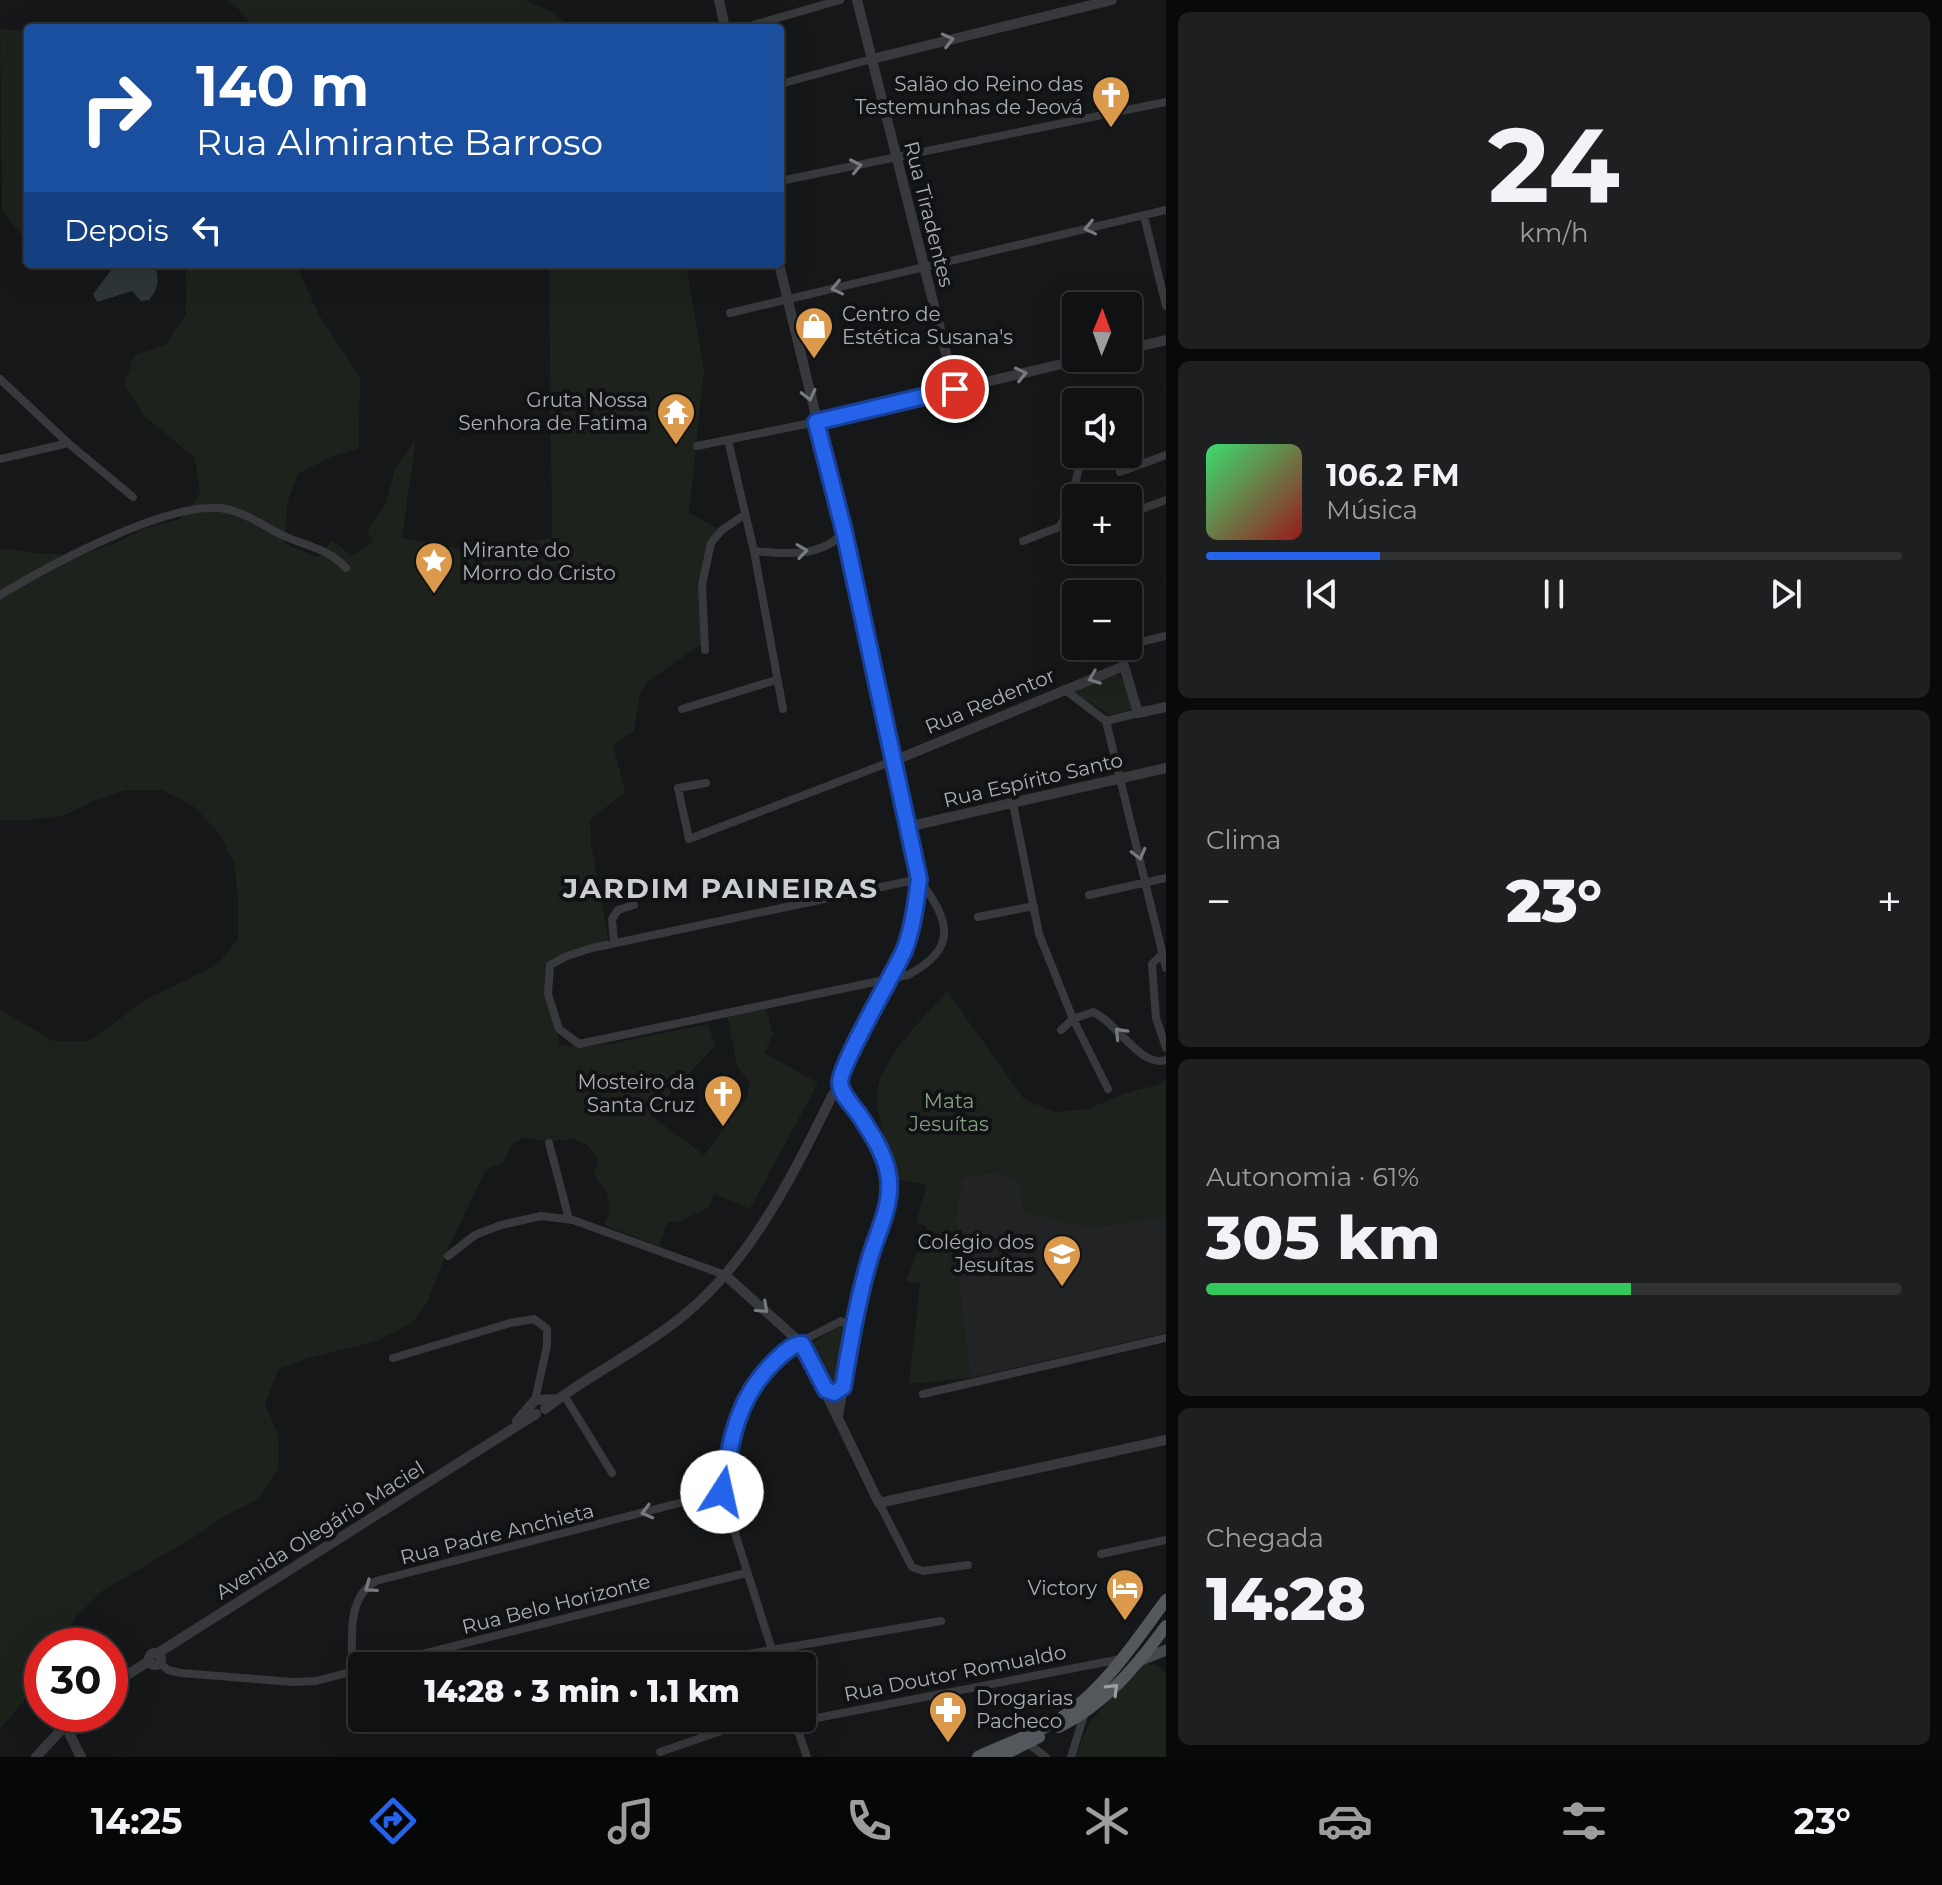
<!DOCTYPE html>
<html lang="pt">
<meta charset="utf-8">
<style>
:root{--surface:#101112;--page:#1e1f20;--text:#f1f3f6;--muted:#9c9d9f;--line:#303132;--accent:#2563eb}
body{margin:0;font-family:Montserrat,sans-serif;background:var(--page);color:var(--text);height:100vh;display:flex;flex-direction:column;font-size:30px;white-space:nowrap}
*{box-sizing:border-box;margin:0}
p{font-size:26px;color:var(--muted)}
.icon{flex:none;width:44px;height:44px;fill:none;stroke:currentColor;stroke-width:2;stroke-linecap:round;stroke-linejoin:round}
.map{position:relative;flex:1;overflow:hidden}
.side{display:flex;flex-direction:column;gap:12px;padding:12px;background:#09090a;width:776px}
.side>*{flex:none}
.guide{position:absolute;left:24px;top:24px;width:760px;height:244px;border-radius:8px;box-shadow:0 8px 32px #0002,0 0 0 2px var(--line);background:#1a4fa0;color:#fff;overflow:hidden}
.needle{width:52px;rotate:1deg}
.tools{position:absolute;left:1062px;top:292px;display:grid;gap:16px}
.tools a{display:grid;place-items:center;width:80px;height:80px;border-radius:8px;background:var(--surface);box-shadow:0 8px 32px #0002,0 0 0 2px var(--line);font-size:40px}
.speed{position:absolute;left:24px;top:1628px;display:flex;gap:16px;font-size:40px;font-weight:700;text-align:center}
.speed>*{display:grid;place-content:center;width:104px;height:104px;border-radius:50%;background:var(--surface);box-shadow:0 8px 32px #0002,0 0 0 2px var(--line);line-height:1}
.speed .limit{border:12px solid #d22;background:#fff;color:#111}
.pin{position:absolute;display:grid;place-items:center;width:68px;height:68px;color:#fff;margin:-34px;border:4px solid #fff;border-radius:50%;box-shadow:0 2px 8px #0007}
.me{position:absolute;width:88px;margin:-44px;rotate:10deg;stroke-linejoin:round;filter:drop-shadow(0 0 6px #0008)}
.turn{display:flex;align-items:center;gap:28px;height:168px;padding:0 40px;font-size:36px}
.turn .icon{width:104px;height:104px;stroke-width:2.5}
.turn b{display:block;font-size:56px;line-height:68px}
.then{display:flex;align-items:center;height:76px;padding:0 40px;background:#0003;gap:16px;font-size:30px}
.big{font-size:60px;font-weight:800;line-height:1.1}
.side .card{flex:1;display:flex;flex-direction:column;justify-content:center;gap:12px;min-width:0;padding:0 28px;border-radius:12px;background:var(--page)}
.side .dial{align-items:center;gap:0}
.dial b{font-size:104px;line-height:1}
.song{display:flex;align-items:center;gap:24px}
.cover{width:96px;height:96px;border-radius:12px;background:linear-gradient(135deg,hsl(140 70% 55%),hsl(0 70% 35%))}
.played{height:8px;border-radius:4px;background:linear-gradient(90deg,var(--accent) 25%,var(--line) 25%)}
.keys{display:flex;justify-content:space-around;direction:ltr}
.heat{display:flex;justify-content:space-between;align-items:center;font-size:44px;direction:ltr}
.charge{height:12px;border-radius:6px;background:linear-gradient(90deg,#34c759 61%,var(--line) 0)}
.trip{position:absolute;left:348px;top:1652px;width:468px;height:80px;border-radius:8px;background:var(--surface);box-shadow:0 8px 32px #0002,0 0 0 2px var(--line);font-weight:800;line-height:80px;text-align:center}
.dock{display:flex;height:128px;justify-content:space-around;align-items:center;background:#060707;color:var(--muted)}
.dock .icon{width:56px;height:56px}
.dock .on{color:var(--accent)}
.dock b{font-size:36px;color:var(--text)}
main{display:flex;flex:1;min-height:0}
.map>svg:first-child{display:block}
.built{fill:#222325}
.green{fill:#1d221d}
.water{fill:#2e363a}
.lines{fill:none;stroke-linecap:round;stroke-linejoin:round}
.minor{stroke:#38393c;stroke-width:8}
.tertiary{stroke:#38393c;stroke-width:10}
.secondary{stroke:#46484c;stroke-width:11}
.primary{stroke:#54575b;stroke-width:12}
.oneway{stroke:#777a7f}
.oneway2{stroke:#999da4}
.route-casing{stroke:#184099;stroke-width:20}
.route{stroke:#2563eb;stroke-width:14}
.labels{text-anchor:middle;stroke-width:8;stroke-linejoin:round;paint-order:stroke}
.poi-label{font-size:20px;fill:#aaafb6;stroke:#111213;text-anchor:end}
.street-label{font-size:20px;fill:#aaafb6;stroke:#111213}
.park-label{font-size:20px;fill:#859f83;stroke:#111213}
.district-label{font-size:28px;font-weight:bold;letter-spacing:2px;fill:#caced3;stroke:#111213}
</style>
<main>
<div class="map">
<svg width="1166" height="1757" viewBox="0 0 1166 1757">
<rect width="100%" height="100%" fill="#161718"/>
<!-- built -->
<path class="built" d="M994,1172L1019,1180L1087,1228L1166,1216V1333L970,1378L956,1265L955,1219L962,1178Z"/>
<!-- green -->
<path class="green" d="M229,0H525L548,10L573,28H257Z
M0,29L28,31V236H22L2,210Z
M186,264H296L319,315L360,377L359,448L328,458L298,474L287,504L285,544L319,557L332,540L352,556L373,542L367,531L385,505L395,469L416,439L402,538L470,551L552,538L549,264H686L704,370L689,513L722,530L700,575L703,643L648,681L640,693L634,731L613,745L625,792L590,820L591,843L609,943L550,959L546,992L560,1046L604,1045L708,1024L715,1046L650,1115L704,1155L748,1096L749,1082L737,1066L727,1014L766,1006L773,1034L764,1053L818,1083L750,1209L714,1194L708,1208C693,1214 685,1223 668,1222L659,1246L604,1225C614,1204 609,1192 594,1175L598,1159L588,1146L575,1139L544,1141L525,1137L512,1144L503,1163L486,1170L449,1246L427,1303L411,1324L377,1341L308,1358L278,1370L265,1404L278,1434V1469L260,1498L226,1515L196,1536L102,1591L76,1617L59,1646H42V1680L0,1729V1009L53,1041H89L145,1000L217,965L238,939V899L234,863L218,832L193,806L162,790H126L96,800L65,815L29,820H0V548L46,554H82L113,544L144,529L179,519L200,494L195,458L144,416L124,385L134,355L165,345L186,314Z
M1112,673C1127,676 1129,696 1133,709L1110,715L1070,690Z
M947,991L1024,1099L1056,1112L1088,1109L1123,1094L1157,1085L1166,1079V1216L1087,1228L1023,1212L1019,1180L994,1172L962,1178L955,1219L956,1265L970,1378L909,1384L920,1284L906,1281L927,1227L916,1222L927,1185L895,1179C890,1158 875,1112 877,1093C881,1057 924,1018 947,991Z
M839,1326H845L849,1333L840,1384L831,1389L826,1385L807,1346Z
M1145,1664L1157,1665L1166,1673V1757H1075L1090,1721Z"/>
<!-- water -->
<path class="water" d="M116,264H154C160,279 159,288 149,300L141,301L132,291L97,302L93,294Z"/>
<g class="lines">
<!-- minor -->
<path class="minor" d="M743,28L840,0
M780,84L872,59
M780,181L1166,102
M1144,216L1166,306
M730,313L1166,210
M0,379L68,443L133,497
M1076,391L1078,402
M728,440L754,551L783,709
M697,446L816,422
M0,459L68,443
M1120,472L1166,455
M1128,514L1166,500
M1023,541L1059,527L1069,511L1082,454
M754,551C783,554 824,558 844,531
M0,595C48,566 172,498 226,509C246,513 264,526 282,535C305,546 328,548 346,568
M1128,645L1166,636
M705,650L702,585L711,543L722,530L744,515
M1124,666L1119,648L1125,646
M1064,689L1106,721L1166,968
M682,709L776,680
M1106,721L1138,713
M706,783L678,788L689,839L893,761
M1013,804L1039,934L1073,1019L1108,1089
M919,879C948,919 961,947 908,975L579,1044L559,1029L548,994L550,965L567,956L592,948Z
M1089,895L1166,878
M978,917L1034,906
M614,943L612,919L618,910L634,905
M1163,953L1152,964L1156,1018L1166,1048
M1061,1030L1073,1019L1093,1012C1116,1021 1140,1068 1166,1060
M549,1143L569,1219
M448,1256L475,1235L501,1225L541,1216L573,1220L725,1275
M800,1342L841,1321L853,1327
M393,1358L510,1323L534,1319L547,1329V1346L535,1400
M923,1394L1166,1338
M564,1395L612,1473
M879,1503L912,1567L923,1571L968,1565
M1101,1554L1166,1540
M160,1663L168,1670L181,1673L293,1682L316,1681L362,1669
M374,1666L746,1573
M678,1666L941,1621
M777,1666L722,1492L735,1427L749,1391L779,1357L794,1345L802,1344
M352,1672C353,1640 345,1599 376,1581L722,1492
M794,1719L807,1757
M796,1722L1121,1659
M1027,1743L1046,1757
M660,1752L759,1718
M1071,1757L1084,1715"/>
<!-- tertiary -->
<path class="tertiary" d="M719,0L725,28
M857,0L955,389
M872,59L1112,0
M779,264L844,531L919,879L912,926L904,951L848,1061L840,1083L842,1092L833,1094
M1128,349L1166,340
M816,422L1087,358
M893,761L1124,666L1138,713L1166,707
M907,827L1166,768
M725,1275L802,1344L879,1503L1166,1440
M545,1409C588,1375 640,1351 683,1316C753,1259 793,1174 833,1094
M838,1417L853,1327L889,1191L888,1168L883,1155L843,1090
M517,1421L535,1400L558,1399
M149 1659a6 6 0 1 1 12 0a6 6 0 1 1-12 0Z
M158,1653L536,1414
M110,1686L149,1661
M68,1721L70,1735L81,1757
M36,1757L76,1714"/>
<!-- secondary -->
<path class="secondary" d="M1139,1661L1166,1650"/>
<!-- primary -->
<path class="primary" d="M1059,1727C1105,1704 1136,1667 1166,1626
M978,1757C1007,1743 1042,1732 1068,1713C1108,1684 1137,1639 1166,1600
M999,1757L1039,1737"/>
</g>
<!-- one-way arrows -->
<defs><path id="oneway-chevron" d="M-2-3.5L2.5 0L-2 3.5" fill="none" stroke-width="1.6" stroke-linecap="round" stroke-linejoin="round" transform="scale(2)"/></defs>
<g class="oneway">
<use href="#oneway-chevron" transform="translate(948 40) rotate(-14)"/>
<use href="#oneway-chevron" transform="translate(856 166) rotate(-12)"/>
<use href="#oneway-chevron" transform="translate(1090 228) rotate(167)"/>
<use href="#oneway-chevron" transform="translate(837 288) rotate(167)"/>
<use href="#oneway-chevron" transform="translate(1021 374) rotate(-13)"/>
<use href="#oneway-chevron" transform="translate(809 395) rotate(77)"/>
<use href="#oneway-chevron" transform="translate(802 551) rotate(-8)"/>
<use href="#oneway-chevron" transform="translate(1094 678) rotate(159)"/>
<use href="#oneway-chevron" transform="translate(1139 854) rotate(76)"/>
<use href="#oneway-chevron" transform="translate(1120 1033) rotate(-133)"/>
<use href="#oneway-chevron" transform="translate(763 1308) rotate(42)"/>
<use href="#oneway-chevron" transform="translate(647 1512) rotate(165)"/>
<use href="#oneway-chevron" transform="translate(370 1587) rotate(144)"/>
</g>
<use class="oneway2" href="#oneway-chevron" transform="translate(1113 1689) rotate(-45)"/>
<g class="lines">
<defs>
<path id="route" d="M722,1492C731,1440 736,1398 776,1360C784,1353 792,1344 802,1344L826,1390L834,1393L843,1387C850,1345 857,1303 869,1261C877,1232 894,1204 888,1173C884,1152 870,1131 858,1113C851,1104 841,1094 840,1083C839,1066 894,973 904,951C913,928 916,903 919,879L844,531L816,422L955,389"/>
</defs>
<!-- route casing -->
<use href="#route" class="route-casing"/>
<!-- route -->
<use href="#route" class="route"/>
</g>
<!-- icons -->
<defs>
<symbol id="church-pin" viewBox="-11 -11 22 30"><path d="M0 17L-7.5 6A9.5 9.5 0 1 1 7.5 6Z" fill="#db994b" stroke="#111213"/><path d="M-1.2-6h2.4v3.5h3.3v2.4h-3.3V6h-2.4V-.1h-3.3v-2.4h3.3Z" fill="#fff"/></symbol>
<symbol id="shop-pin" viewBox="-11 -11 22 30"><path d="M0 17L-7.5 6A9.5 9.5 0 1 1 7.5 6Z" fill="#db994b" stroke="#111213"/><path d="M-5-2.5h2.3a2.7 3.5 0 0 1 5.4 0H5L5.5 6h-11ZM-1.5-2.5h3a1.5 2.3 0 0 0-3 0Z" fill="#fff"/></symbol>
<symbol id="temple-pin" viewBox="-11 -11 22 30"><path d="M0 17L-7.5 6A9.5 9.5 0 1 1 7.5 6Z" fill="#db994b" stroke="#111213"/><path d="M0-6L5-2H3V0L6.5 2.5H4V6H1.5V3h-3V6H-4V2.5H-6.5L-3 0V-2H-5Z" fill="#fff"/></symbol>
<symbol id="sight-pin" viewBox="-11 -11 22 30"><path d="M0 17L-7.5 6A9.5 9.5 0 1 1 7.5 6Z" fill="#db994b" stroke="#111213"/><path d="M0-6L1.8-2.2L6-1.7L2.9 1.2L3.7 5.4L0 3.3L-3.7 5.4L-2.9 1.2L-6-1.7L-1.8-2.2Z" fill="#fff"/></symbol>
<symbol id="school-pin" viewBox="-11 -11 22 30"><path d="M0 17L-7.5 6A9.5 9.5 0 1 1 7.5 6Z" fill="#db994b" stroke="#111213"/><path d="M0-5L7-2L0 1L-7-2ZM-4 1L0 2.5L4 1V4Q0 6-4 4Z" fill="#fff"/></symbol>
<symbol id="hotel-pin" viewBox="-11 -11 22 30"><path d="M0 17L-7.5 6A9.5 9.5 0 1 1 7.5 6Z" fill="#db994b" stroke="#111213"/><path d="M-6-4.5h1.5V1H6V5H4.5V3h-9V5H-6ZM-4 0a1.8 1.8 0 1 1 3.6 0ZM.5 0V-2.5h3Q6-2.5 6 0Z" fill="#fff"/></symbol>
<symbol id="pharmacy-pin" viewBox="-11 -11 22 30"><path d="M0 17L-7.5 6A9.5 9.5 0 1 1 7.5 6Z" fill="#db994b" stroke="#111213"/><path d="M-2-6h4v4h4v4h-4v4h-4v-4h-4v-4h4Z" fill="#fff"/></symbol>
</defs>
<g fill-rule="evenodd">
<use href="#church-pin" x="1089" y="73" width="44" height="60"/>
<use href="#shop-pin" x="792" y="304" width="44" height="60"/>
<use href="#temple-pin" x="654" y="390" width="44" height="60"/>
<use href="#sight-pin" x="412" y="539" width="44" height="60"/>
<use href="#church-pin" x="701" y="1072" width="44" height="60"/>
<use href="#school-pin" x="1040" y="1232" width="44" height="60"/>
<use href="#hotel-pin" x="1103" y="1566" width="44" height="60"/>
<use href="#pharmacy-pin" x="926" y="1688" width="44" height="60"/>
</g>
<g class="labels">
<!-- poi labels -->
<g class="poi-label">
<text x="1083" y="91">Salão do Reino das<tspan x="1083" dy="23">Testemunhas de Jeová</tspan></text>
<text x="842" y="321" text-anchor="start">Centro de<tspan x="842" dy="23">Estética Susana's</tspan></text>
<text x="648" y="407">Gruta Nossa<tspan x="648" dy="23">Senhora de Fatima</tspan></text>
<text x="462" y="557" text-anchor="start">Mirante do<tspan x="462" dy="23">Morro do Cristo</tspan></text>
<text x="695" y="1089">Mosteiro da<tspan x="695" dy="23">Santa Cruz</tspan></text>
<text x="1034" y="1249">Colégio dos<tspan x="1034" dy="23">Jesuítas</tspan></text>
<text x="1097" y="1595">Victory</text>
<text x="976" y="1705" text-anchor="start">Drogarias<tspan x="976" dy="23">Pacheco</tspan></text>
</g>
<!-- street labels -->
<g class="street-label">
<text transform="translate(929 214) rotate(76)" y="7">Rua Tiradentes</text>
<text transform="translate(990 701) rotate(-23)" y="7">Rua Redentor</text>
<text transform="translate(1033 780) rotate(-13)" y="7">Rua Espírito Santo</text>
<text transform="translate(320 1530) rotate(-32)" y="7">Avenida Olegário Maciel</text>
<text transform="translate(497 1534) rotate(-14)" y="7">Rua Padre Anchieta</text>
<text transform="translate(556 1604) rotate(-14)" y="7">Rua Belo Horizonte</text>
<text transform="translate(955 1673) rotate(-11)" y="7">Rua Doutor Romualdo</text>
</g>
<!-- park labels -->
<g class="park-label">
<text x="949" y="1108">Mata<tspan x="949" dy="23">Jesuítas</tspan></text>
</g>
<!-- district labels -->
<g class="district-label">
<text x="721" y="898">JARDIM PAINEIRAS</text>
</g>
</g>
</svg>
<div class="tools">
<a><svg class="needle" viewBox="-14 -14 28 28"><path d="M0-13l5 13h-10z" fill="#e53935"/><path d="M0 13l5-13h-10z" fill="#9c9d9f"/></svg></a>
<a><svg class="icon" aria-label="sound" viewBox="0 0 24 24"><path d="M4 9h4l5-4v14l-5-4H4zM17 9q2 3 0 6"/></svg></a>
<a>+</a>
<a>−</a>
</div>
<div class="speed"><div class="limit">30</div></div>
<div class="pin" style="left:955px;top:389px;background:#d93025"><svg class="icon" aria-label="arrive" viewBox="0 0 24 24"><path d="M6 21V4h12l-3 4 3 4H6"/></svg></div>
<svg class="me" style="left:722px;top:1492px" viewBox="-20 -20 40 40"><circle r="19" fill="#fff"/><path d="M0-13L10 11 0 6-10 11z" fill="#2563eb"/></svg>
<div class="trip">14:28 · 3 min · 1.1 km</div>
<div class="guide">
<div class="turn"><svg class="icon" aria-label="right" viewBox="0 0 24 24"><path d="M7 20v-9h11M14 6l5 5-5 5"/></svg><div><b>140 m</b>Rua Almirante Barroso</div></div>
<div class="then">Depois<svg class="icon" aria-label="left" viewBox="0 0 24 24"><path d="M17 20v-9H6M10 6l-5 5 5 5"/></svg></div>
</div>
</div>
<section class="side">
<div class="card dial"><b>24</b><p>km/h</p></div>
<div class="card">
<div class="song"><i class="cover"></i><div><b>106.2 FM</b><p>Música</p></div></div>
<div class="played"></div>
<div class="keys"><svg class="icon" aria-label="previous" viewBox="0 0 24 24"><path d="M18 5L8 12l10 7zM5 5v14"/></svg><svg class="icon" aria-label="pause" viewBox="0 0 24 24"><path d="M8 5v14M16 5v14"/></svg><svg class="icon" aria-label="next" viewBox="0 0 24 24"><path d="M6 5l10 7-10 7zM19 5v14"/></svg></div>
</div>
<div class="card"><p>Clima</p>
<div class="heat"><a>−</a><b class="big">23°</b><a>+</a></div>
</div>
<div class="card"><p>Autonomia · 61%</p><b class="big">305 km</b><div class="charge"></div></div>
<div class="card"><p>Chegada</p><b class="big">14:28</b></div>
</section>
</main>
<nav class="dock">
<b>14:25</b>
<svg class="icon on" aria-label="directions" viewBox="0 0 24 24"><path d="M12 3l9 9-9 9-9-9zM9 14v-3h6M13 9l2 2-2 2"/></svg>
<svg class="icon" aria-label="music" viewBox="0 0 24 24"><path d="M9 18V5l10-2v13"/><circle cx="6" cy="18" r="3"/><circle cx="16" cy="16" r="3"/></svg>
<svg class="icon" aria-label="phone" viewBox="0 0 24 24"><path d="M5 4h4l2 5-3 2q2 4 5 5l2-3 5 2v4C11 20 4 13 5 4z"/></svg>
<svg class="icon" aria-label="climate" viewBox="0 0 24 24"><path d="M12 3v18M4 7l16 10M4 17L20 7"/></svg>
<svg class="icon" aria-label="car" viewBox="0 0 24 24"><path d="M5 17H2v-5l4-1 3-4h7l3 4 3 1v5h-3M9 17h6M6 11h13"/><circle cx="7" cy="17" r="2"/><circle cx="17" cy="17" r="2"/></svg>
<svg class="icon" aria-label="filters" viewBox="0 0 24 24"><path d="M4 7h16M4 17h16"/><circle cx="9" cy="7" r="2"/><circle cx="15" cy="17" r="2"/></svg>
<b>23°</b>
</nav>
